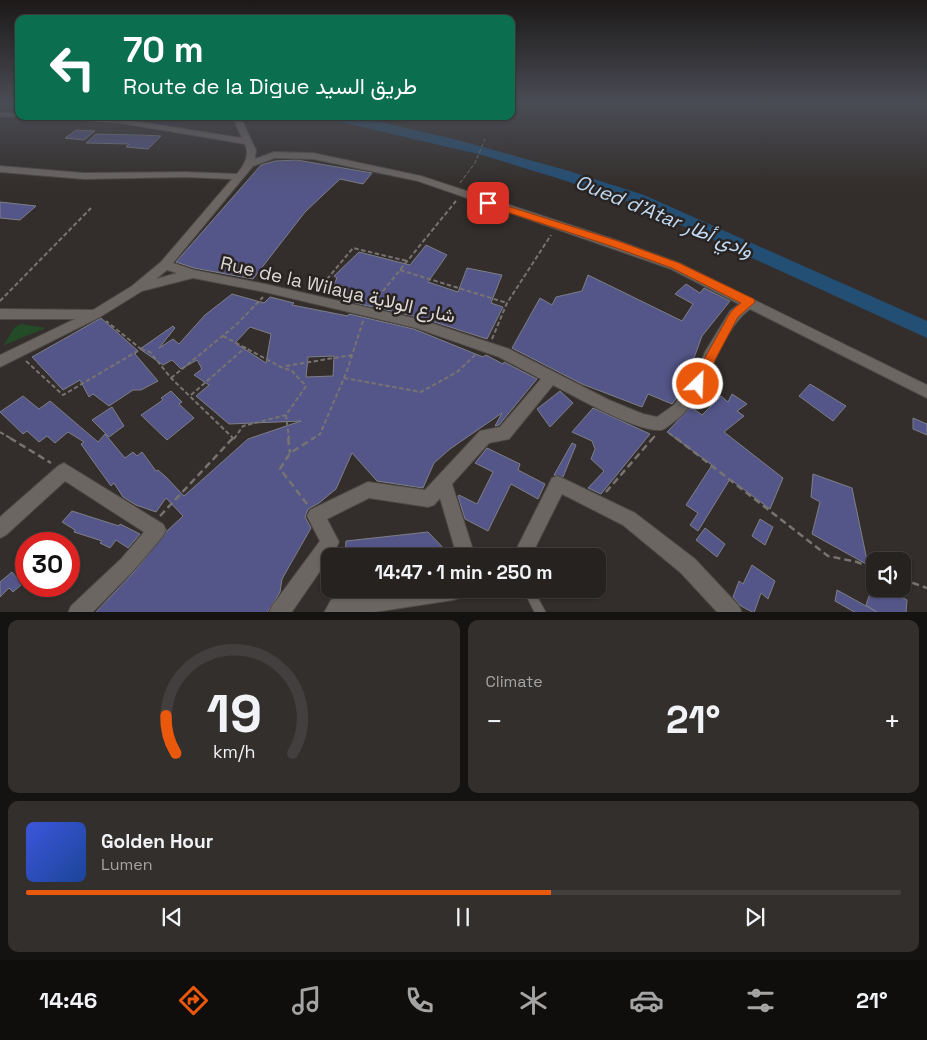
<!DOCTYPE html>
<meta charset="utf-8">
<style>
:root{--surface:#262220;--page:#322f2d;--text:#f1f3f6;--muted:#a4a4a5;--line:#423f3e;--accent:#ea580c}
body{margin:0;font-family:"Space Grotesk",Vazirmatn,sans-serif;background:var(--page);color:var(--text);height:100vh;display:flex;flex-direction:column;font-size:19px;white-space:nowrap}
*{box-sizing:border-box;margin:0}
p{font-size:16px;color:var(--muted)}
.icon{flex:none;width:28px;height:28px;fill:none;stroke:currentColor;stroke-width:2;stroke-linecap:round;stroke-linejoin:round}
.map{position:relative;height:612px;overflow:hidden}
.details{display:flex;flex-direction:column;gap:8px;padding:8px;background:#151312;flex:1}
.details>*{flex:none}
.guide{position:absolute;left:15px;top:15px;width:500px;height:105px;border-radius:10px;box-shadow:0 1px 4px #0004,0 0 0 1px var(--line);background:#0b6e4f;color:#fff;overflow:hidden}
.fabs{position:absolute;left:866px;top:552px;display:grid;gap:10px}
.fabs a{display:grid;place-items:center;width:45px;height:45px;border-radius:10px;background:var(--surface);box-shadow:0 1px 4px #0004,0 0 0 1px var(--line);font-size:25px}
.speed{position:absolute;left:15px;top:532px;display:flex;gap:10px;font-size:25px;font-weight:700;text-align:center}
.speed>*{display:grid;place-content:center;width:65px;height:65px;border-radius:50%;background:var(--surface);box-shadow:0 1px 4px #0004,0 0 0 1px var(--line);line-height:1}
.speed .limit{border:8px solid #d22;background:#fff;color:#111}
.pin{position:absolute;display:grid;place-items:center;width:42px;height:42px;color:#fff;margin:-21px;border-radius:10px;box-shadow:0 2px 8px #0006}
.me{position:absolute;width:55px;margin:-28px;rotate:24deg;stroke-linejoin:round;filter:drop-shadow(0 0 4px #0008)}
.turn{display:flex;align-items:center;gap:18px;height:105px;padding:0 25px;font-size:22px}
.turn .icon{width:65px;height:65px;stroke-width:2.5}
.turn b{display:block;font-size:35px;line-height:42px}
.big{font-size:38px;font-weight:700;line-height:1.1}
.details .tile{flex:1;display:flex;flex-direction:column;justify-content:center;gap:8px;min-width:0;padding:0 18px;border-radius:10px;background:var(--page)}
.details .dial{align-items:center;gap:0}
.dial svg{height:130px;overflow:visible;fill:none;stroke:var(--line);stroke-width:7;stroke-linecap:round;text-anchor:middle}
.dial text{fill:var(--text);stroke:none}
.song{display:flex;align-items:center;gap:15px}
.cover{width:60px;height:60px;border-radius:8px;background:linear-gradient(135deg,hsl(230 70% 55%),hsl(220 70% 35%))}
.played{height:5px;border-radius:2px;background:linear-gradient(90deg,var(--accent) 60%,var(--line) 60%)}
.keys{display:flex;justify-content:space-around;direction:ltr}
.heat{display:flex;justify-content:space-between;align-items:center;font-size:28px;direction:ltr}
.details .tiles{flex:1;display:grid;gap:8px;grid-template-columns:1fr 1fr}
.tile:last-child{grid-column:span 2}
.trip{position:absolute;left:321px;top:548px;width:285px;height:50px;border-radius:10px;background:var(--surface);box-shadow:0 1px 4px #0004,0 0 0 1px var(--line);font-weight:700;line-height:50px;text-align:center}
.tab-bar{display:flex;height:80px;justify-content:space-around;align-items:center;background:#0f0e0d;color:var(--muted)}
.tab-bar .icon{width:35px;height:35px}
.tab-bar .active{color:var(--accent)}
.tab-bar b{font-size:22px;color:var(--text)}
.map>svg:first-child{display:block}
.green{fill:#244b27}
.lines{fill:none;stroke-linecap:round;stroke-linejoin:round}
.river{fill:#234f75;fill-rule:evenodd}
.building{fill:#545689;stroke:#7e7f85;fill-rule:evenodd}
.service-casing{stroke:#4d4947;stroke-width:2}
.minor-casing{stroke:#4d4947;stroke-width:2}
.path-far2{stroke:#777370;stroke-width:1;stroke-dasharray:4 2;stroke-linecap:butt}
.path-far1{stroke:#777370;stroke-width:2;stroke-dasharray:4.5 2.5;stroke-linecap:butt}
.path{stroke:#777370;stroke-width:2.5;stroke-dasharray:7 4;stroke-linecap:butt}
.service{fill:#6c6663;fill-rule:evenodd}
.minor{fill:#6c6663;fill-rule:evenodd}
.route{fill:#ea580c;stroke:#983908}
.labels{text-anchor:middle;stroke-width:5;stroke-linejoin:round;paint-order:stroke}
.street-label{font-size:19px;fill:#ddd9d7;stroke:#292422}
.water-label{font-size:20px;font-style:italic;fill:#c0d9f3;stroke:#292422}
</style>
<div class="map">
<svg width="927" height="613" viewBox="0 0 927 613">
<rect width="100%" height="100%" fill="#332e2b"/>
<!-- green -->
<path class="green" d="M21,324L46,328L4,345L14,328Z"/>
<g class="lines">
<!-- river -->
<path class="river" d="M326,116H354L454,139L569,171L644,195L927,321V338L632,203L557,178L482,155L328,119Z"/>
</g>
<!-- building -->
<path class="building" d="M76,130L95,131L84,140L65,138Z
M96,134L140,135L161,136L148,149L126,147L129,144L86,143Z
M297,160L372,173L363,184L340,179L305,212L253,279L194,268L176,262L261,165L275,161Z
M0,202L36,206L20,220L0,218Z
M426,245L447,255L428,282L458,292L467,268L502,275L491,303L503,307L487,339L422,318L355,303L356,299L331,290L337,278L334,276L359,252L410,265Z
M588,275L682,321L693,304L675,294L686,284L700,293L704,288L730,301L702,336L682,391L672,404L648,394L642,407L582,384L512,348L540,298L552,305L556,297L582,291Z
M232,294L264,303L270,297L294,303L292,305L348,316L349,314L414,329L483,357L486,355L503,364L504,362L537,379L499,425L495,426L502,413L450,449L434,463L423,488L377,481L352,453L336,489L319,503L308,509L305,517L311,528L282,579L280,592L267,613H95L135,571L167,531L183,516L166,498L156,512L136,505L123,497L114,483L111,486L98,468L81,444L84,442L68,432L55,443L47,436L39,442L27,431L23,434L0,412L23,396L39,409L50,401L98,442L105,434L125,458L133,452L137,456L142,452L156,471L158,470L166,477L184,496L248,439L301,421L229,424L196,396L209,385L194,375L202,369L197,360L181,369L172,360L163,365L140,349L173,326L175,328L159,348L173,339L179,344L205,315ZM250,327L271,334L266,363L235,343ZM334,356L333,376L306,377L308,357Z
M101,318L138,351L135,354L158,381L141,390H133L109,406L93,394L89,397L80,380L63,390L32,357Z
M810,384L846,406L833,421L799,396Z
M171,391L182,402L179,404L194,418L167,440L141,415L163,400L161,398Z
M560,391L573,403L550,427L537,409Z
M732,394L747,404L737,411L744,416L724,432L783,478L770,509L730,479L698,531L690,525L698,513L686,505L712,465L667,432L691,407L702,415L721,396L728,402Z
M112,407L124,426L109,437L92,420Z
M593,408L650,434L601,494L588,488L604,471L591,459L595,449L592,441L572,432Z
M913,418L927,424V435L913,429Z
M572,443L576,445L563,477L554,475Z
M487,448L520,464L518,470L545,484L538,499L511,484L488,531L465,519L458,496L459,495L477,504L493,472L475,463Z
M813,474L852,488L868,565L812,534L820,502L811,497Z
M72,511L119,526L120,524L140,534L128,548L116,540L110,548L100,543L102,541L74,532L75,530L62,522Z
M760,519L773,527L765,545L752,536Z
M705,528L725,544L717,557L696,540Z
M428,532L451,556H345L346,541Z
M43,533L54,544H32Z
M752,565L775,581L768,599L761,593L754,613L741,606L733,597L739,581L743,584Z
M12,572L22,584L13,592L9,588L0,597V582Z
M874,582L875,589H887L907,600L906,613H856L835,601L837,590L877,612L866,605Z"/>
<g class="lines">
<defs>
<path id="service" d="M494,550L504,553L505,556H487L488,553Z
M523,589H533L546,613H535Z"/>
<path id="minor" d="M0,113H19V116H22L0,117Z
M34,116L120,119L242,138L232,116H240L256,150L255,159L274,152L313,153L421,176L619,241L679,263L927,385V398L750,309C733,321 719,350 711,369C702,391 691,410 671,424C667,427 663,431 658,430C634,430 576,397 553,385L509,439L489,443L452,484L475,556H457L440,498L434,505L428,507L369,498L327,519L339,542L336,548L291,613H269L272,606L320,541L307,516L310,510L368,482L425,490L480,431L500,427L541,379L499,357L416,328L265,292L193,278L142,291L100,317L0,367V355L75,319H0V309L93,310L132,286L161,262L232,179L186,177L84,179L0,172V166L84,173L186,172L237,174C244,165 250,156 245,144L120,123L38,118ZM275,158L313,159L418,181L671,269L739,304L730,311L705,352L692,381L674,405L657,417L643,414L609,400L509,349L422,320L265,284L194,270L173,263L253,166ZM167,270L177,273L156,279Z
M64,463L163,524L166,530L163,536L134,570L92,613H68L71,606L122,558L144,532L65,481L6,535L0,538V517L58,466Z
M558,476L635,513L695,559L739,606L742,613H718L681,573L623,525L562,494L531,556H513L552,478Z
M400,589H464L460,598L453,600L368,613H324L331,600L338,597Z"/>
</defs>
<!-- service casing -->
<use href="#service" class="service-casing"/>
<!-- minor casing -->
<use href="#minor" class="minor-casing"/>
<!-- path-far2 -->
<path class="path-far2" d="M460,183L475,163L485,139"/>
<!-- path-far1 -->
<path class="path-far1" d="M400,270L507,303
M318,290L353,248L407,261
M0,301L91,208
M374,302L456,201
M223,336L281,367L292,371L306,386L286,415L289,439
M492,339L507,303L551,235
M141,349L150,352L171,378L234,439
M26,361L63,395L141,349L106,321
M286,366L352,355
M171,378L236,325L263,297
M344,378L421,392L457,372L475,355
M191,395L246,347
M0,432L12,439
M669,433L677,439
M234,439L243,426L286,415
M312,439L320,434L347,371L363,321
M652,439L655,436"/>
<!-- path -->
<path class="path" d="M10,438L51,463
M288,438L290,453
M676,438L828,556L857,562L875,569
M606,492L653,438
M307,504L280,469L290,453L314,438
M160,516L233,438
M902,579L927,588"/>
<!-- service -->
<use href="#service" class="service"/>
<!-- minor -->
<use href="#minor" class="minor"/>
</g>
<!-- sky -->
<linearGradient id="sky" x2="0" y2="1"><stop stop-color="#1c1918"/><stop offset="0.55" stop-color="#4a4c55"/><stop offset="1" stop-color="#4a4c55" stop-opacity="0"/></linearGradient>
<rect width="927" height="187" fill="url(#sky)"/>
<!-- route -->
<path class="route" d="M488,200L618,241L679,263L754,299L755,302L738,317L716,358L703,388L698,389L693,388L692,384C700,365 710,349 720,331C728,318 728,312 741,303L672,268L611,246L485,205V201Z"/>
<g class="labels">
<!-- street labels -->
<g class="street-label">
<text transform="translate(338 289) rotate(13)" y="7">Rue de la Wilaya شارع الولاية</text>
</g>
<!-- water labels -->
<g class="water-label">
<text transform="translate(664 216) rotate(22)" y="7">Oued d'Atar وادي أطار</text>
</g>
</g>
</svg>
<div class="fabs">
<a><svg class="icon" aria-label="sound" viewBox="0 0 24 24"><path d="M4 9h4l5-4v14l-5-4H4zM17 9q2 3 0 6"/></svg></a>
</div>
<div class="speed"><div class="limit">30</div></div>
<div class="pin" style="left:488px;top:203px;background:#d93025"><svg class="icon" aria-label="arrive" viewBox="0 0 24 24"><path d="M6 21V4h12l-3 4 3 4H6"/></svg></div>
<svg class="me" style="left:698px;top:384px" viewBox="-20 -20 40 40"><circle r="17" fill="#ea580c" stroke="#fff" stroke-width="3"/><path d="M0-11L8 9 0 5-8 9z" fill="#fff"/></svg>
<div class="trip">14:47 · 1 min · 250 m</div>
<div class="guide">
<div class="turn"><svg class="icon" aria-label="left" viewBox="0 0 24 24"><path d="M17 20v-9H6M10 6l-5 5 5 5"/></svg><div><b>70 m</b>Route de la Digue طريق السيد</div></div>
</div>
</div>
<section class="details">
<div class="tiles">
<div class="tile dial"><svg viewBox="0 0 100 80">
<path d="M14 69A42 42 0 1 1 86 69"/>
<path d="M14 69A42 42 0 0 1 8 46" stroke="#ea580c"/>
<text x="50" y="56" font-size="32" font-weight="700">19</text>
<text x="50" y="72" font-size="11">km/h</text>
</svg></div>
<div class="tile"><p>Climate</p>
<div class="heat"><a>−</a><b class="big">21°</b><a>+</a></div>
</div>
<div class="tile">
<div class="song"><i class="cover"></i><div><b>Golden Hour</b><p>Lumen</p></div></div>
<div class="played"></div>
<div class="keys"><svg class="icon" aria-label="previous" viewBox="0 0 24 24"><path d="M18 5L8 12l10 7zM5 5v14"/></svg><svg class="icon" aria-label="pause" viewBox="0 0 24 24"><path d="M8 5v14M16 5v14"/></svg><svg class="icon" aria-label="next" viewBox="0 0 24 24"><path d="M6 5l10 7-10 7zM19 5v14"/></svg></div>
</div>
</div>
</section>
<nav class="tab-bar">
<b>14:46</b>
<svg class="icon active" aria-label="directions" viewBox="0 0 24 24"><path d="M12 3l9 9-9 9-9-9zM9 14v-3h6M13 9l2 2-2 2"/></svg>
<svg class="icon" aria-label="music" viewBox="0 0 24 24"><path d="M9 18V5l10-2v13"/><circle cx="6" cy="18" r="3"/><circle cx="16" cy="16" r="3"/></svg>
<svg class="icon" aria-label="phone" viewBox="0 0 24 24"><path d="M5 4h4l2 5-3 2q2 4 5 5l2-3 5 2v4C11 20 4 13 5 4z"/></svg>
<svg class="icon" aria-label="climate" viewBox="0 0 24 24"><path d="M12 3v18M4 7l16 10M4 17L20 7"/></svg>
<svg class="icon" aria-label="car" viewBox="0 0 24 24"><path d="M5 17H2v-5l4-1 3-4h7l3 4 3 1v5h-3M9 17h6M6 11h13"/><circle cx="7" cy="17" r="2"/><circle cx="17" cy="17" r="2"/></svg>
<svg class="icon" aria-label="filters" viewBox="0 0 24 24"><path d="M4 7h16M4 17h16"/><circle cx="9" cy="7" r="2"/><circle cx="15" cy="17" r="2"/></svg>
<b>21°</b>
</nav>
